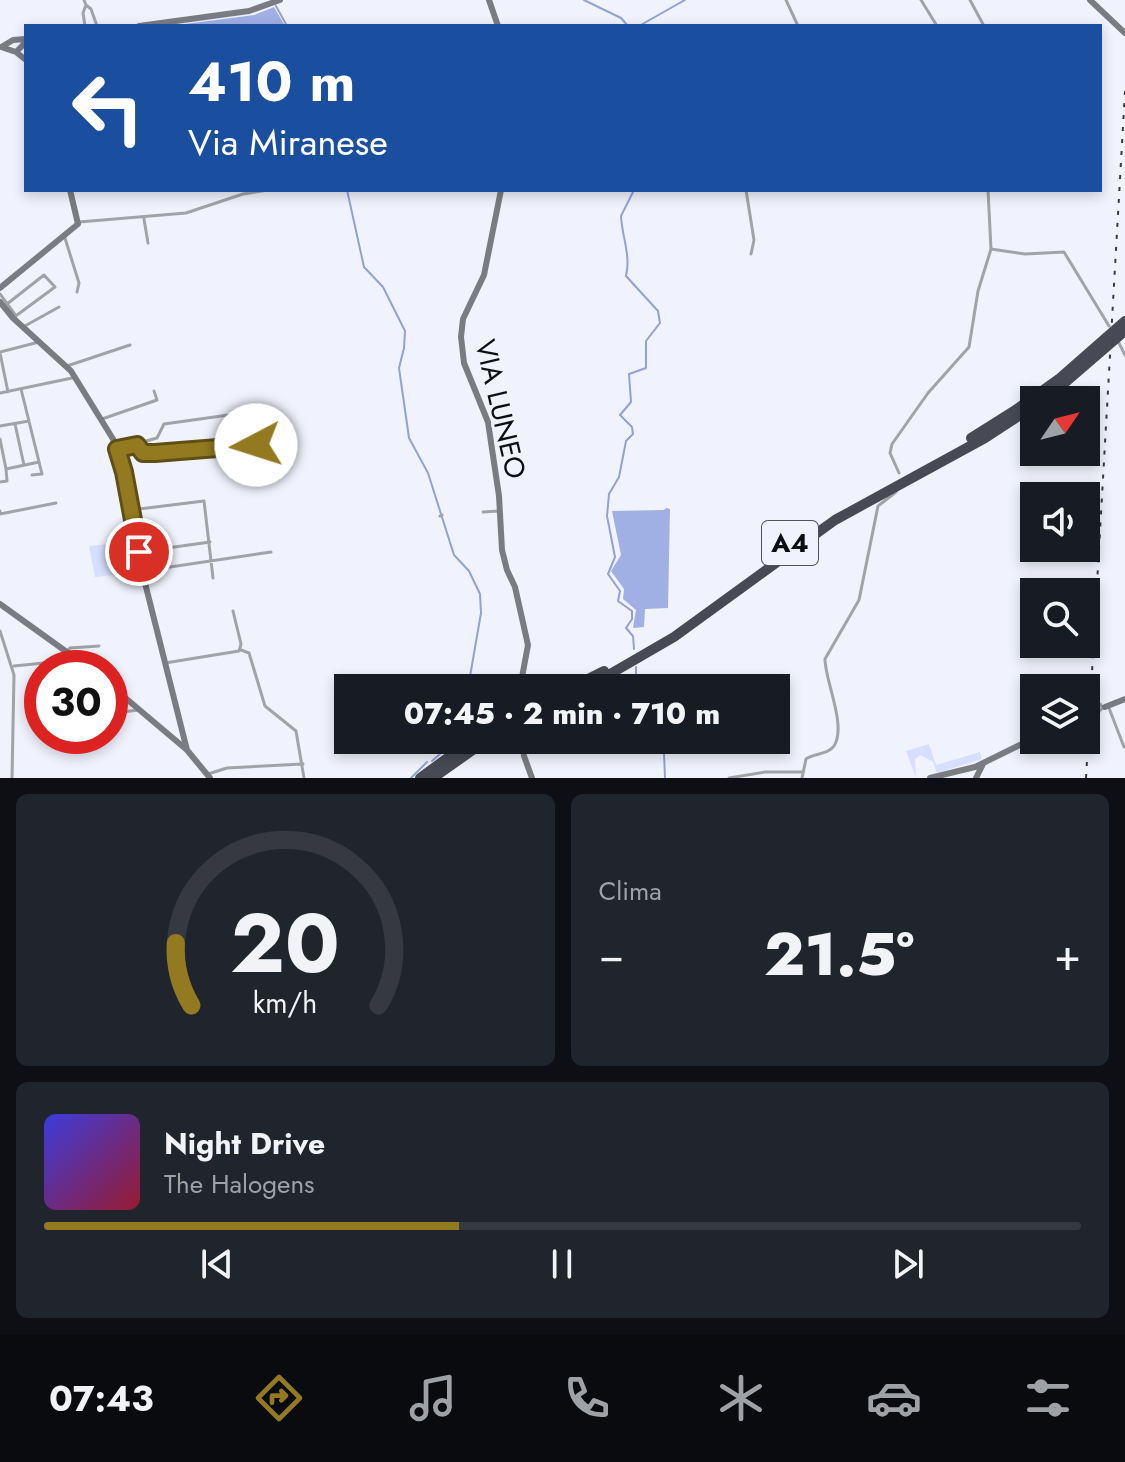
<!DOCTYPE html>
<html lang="it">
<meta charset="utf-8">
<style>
:root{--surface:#171b24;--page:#20242c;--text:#f1f3f6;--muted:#9ea1a6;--line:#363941;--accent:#937a21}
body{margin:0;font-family:Jost,sans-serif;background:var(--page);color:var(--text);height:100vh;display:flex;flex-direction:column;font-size:30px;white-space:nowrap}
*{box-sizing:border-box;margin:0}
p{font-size:26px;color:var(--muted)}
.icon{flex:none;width:44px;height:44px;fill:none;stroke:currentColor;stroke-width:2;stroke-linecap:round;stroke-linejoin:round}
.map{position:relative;height:778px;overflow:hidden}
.sheet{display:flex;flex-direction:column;gap:16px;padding:16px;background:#0d0f14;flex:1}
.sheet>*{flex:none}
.hud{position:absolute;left:24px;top:24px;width:1078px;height:168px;border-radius:0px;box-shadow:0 4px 12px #0003;background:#1a4fa0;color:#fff;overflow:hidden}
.needle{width:52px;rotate:55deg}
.controls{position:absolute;left:1020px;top:386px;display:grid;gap:16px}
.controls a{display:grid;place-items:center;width:80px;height:80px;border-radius:0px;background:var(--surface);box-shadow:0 4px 12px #0003;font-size:40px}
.speed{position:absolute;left:24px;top:650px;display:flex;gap:16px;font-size:40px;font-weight:700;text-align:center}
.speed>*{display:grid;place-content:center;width:104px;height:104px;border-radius:50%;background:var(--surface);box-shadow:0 4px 12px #0003;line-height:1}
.speed .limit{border:12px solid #d22;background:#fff;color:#111}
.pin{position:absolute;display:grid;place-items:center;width:68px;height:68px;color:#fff;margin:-34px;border:4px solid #fff;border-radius:50%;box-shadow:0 2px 8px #0007}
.me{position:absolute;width:88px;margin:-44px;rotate:265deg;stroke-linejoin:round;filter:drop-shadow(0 0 6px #0008)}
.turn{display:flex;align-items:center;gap:28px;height:168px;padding:0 32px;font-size:36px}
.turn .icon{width:104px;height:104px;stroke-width:2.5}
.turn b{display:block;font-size:56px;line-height:68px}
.big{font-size:60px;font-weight:800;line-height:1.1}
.sheet .widget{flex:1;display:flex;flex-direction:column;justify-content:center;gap:12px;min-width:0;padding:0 28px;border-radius:12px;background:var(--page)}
.sheet .dial{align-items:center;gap:0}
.dial svg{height:208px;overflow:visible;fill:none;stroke:var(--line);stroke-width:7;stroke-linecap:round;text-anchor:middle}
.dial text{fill:var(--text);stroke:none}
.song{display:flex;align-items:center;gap:24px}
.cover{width:96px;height:96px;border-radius:12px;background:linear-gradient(135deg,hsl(240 70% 55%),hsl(350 70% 35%))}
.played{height:8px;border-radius:4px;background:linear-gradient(90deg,var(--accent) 40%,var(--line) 40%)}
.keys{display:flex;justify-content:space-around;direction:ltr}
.heat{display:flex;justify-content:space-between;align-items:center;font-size:44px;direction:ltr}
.sheet .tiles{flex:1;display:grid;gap:16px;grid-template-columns:1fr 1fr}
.widget:last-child{grid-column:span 2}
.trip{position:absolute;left:334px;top:674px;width:456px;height:80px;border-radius:0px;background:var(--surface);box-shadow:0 4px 12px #0003;font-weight:800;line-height:80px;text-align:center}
.menu{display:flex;height:128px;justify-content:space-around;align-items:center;background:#090b0e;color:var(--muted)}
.menu .icon{width:56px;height:56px}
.menu .current{color:var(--accent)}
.menu b{font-size:36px;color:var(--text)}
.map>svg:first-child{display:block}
.green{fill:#d6dffd}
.forest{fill:#a0afe4}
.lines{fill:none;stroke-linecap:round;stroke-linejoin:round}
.stream{stroke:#92a1d5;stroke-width:2}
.secondary-tunnel{stroke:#ced1db;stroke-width:6;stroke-dasharray:6 3;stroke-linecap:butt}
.street{stroke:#a1a3a9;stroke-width:3}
.secondary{stroke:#7a7c84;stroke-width:6}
.highway{stroke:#474a55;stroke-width:10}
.rail{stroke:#38393e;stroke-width:2;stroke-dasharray:4 8;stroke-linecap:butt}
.highway-bridge{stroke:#474a55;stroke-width:10}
.route-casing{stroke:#604f15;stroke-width:20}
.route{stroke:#937a21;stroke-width:14}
.labels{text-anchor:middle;stroke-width:6;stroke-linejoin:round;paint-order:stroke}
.shield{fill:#f0f3fe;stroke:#515359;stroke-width:2}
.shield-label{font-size:26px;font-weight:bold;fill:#0d0e12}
.street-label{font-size:28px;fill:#0d0e12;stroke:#f0f3fe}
</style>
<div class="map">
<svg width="1125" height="778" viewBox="0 0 1125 778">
<rect width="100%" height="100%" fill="#f0f3fe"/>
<!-- green -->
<path class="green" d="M116,543L120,561L115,563L116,570H121L122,574L95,577L89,546Z
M929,744L936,765L980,752L982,759L937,773L933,762L921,755L915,759L916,778L906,751Z"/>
<!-- forest -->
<path class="forest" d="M274,7L285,26H170L254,15Z
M666,508L670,509L668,608L645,609L644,627L633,628L636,610L623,599L624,589L611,571L621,555L612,511L664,510Z"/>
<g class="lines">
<!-- stream -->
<path class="stream" d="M584,0L621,18L628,26
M276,6L287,26
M639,26L685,0
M347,190L364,267L383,287L405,331L404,348L399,368L409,438L428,473L454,555L469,571L480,594L481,613L468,688
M634,649L633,636L626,628L632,619V611L618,601L620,591L608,574L615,557L607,516L609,494L619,477L626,441L633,434L632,427L620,415L631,402L629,374L646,368V341L660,323L658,311L626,276C631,255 622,237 621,216L634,190
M636,667V688
M646,740L650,748L660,749L664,753L665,778
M432,761L441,753V740
M411,778L427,762"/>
<!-- secondary-tunnel -->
<path class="secondary-tunnel" d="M1086,716L1102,709"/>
<!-- street -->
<path class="street" d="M84,0L86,5L83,13L85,26
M786,0L798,26
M921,0L937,26
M970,0L984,26
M86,5L91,9L97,26
M746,190L754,240L751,254
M922,190H976
M144,219L148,243
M79,222L186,213L243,194L268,190
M64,235L79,283L77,292
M991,249L1025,254L1064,252L1109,326
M0,294L16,316
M7,304L44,275L55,287L13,318
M23,327L59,307
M1118,341L1125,355
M0,352L39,342
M0,353L8,392
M67,366L130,345
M21,389L42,474L32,475
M0,393L72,378
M102,419L157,400L154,391
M15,424L24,465
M0,426L29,421
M0,439L6,469L39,462
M137,445L143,453L256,445
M117,449L157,438L164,424L236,414
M899,473L890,453L892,444L928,393L969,347L978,291L991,249L988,190
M0,482L7,481L6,469
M131,510L204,501L213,578
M0,511V514L56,503
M483,512L499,511
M440,516L442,515
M139,552L210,542
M143,571L271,552
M0,631L14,675L12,778
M241,650L249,653L265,706L296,731L304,778
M67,651L70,648L99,646
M165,663L239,651L241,644L233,611
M14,666L74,660
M110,699L124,697
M1100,704L1103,708L1099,711L1096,707Z
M1109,708L1124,747
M110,713L140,710
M1066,740V749L1075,750
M208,774L227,768L303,764
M729,778L765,772H802
M802,778L806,759C814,753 828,755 834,746C847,726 825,681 825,659L859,600L878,506L896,492"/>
<!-- secondary -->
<path class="secondary" d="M489,0L498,26
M1090,0L1125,33
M139,26L249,11L280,0
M3,46L13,40L26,39
M1,47L16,52L26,42
M16,52L26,60
M501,190L484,275L463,319L461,337L464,363L488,422L499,496L502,550L507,570L515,587L528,645L520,688
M0,288L78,224L70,190
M0,302L13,318L71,371L113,439L124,472L144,579L187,750
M0,604L89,668
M110,685L187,750L210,778
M1105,707L1125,699
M522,740L524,756L532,778
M930,778L975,767L1034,738
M976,778L983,764"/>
<!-- highway -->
<path class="highway" d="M971,438L1017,409
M772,556L811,528
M570,688L604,671
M586,688L674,637L835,520L985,438L1034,406
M420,778L472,740
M433,778L487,740"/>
<!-- rail -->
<path class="rail" d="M1086,778L1125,91"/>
<!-- highway-bridge -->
<path class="highway-bridge" d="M1060,387L1125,331
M1017,409L1060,378L1125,321"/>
</g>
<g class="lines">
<defs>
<path id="route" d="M139,552L124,472L117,449L137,445L143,453H155L256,445"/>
</defs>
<!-- route casing -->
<use href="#route" class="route-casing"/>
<!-- route -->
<use href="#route" class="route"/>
</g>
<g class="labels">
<!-- shield labels -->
<rect class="shield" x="762" y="521" width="56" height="44" rx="6"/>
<g class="shield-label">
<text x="790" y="552">A4</text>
</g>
<!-- street labels -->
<g class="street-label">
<text transform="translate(501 409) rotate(77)" y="10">VIA LUNEO</text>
</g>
</g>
</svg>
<div class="controls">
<a><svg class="needle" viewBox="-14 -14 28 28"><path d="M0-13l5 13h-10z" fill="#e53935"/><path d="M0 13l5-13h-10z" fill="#9ea1a6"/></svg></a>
<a><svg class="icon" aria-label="sound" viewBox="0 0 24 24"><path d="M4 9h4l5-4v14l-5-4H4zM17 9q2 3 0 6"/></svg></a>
<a><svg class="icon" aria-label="search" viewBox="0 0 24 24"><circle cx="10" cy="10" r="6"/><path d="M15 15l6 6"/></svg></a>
<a><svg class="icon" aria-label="layers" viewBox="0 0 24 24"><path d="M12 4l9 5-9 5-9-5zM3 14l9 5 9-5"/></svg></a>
</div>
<div class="speed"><div class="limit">30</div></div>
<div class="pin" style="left:139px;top:552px;background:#d93025"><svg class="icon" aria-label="arrive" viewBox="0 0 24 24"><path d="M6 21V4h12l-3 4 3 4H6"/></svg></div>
<svg class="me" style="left:256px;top:445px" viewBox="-20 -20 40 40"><circle r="19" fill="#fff"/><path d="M0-13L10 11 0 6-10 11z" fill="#937a21"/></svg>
<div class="trip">07:45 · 2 min · 710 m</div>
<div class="hud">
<div class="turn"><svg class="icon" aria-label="left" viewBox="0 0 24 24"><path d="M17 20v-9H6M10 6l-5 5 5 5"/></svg><div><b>410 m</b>Via Miranese</div></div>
</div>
</div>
<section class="sheet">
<div class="tiles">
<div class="widget dial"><svg viewBox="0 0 100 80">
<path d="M14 69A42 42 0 1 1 86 69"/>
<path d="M14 69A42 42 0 0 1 8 45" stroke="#937a21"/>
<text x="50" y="56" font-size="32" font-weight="700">20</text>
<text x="50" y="72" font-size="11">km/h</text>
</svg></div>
<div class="widget"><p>Clima</p>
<div class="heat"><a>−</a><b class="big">21.5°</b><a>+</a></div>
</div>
<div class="widget">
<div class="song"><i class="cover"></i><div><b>Night Drive</b><p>The Halogens</p></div></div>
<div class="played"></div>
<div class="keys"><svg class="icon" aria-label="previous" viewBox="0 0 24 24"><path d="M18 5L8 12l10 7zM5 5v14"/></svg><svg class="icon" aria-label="pause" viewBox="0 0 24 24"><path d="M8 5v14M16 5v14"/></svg><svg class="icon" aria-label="next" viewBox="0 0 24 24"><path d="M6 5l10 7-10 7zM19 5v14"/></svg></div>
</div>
</div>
</section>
<nav class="menu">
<b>07:43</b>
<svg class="icon current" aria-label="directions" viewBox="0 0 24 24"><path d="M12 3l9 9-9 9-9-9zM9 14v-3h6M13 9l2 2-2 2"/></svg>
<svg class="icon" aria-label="music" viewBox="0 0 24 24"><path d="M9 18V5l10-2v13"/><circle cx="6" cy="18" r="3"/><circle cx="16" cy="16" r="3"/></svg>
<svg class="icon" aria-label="phone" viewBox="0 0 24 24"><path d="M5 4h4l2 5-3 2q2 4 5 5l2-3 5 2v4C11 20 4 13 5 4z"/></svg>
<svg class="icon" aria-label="climate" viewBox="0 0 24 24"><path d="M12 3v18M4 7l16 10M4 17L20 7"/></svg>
<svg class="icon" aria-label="car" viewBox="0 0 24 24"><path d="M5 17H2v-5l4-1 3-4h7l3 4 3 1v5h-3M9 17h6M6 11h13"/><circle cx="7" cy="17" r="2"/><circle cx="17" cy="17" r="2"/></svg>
<svg class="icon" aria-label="filters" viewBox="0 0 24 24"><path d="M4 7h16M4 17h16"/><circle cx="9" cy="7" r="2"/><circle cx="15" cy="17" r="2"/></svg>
</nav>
